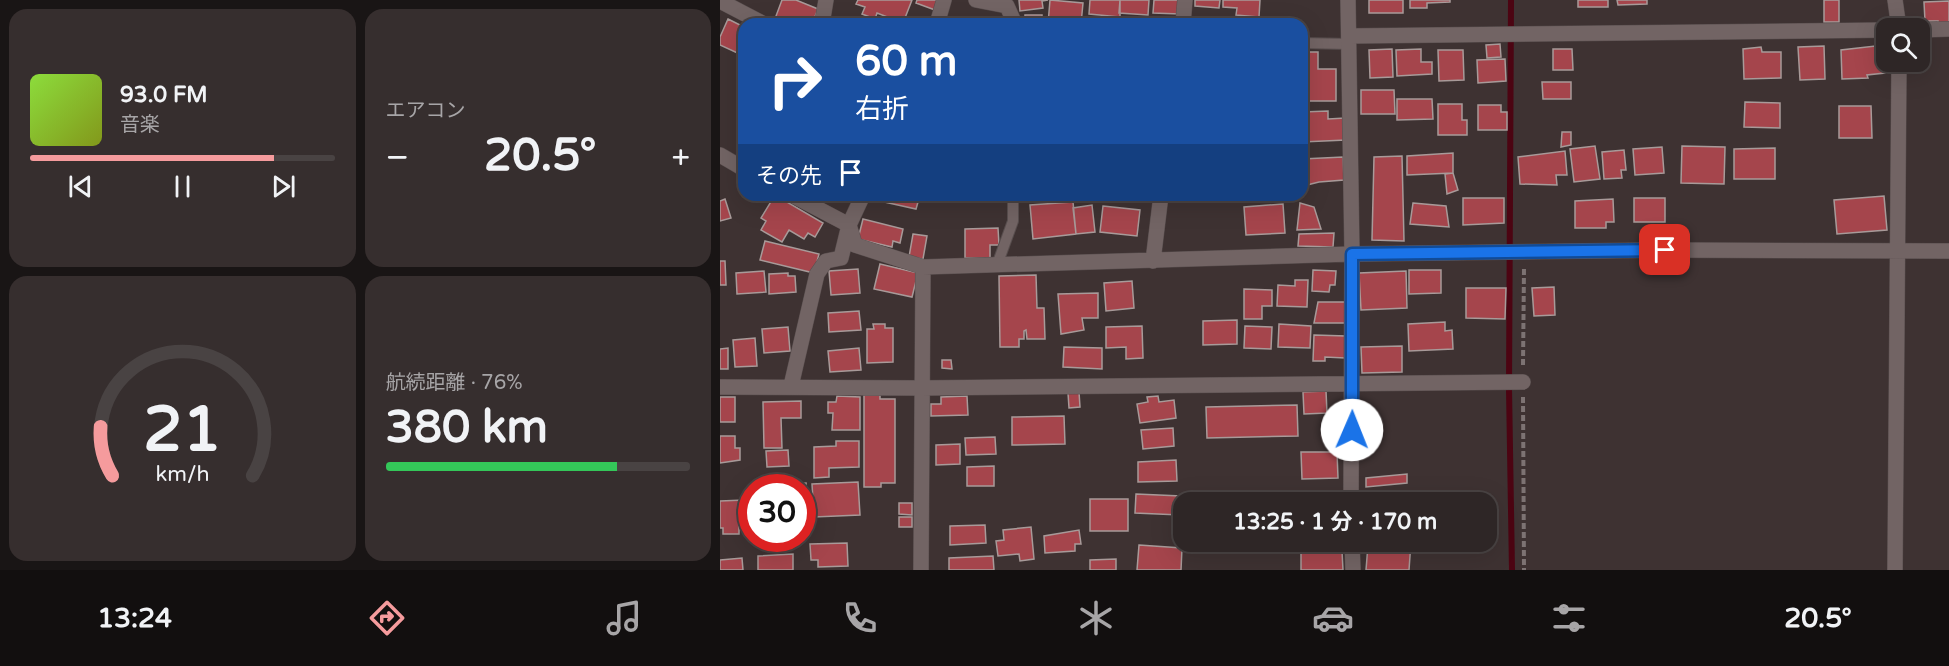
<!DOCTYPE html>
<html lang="ja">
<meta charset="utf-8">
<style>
:root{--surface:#2e2626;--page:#362e2e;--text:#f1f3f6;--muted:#a7a5a7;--line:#494343;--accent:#f59b9d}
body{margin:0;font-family:"Varela Round","Noto Sans JP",sans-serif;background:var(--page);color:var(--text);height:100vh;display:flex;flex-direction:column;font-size:22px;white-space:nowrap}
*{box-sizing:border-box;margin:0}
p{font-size:20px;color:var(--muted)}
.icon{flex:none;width:33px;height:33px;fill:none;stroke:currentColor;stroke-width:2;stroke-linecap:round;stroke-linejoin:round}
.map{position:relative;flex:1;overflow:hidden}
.details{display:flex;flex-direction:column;gap:9px;padding:9px;background:#191515;width:720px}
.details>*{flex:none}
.hud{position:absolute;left:18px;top:18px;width:570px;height:183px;border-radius:18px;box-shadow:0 6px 24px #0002,0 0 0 2px var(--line);background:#1a4fa0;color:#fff;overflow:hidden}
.fabs{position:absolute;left:1156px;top:18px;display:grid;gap:12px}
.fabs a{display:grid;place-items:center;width:54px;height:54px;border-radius:12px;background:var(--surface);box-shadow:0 6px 24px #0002,0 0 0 2px var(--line);font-size:30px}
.speed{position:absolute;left:18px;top:474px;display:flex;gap:12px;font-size:30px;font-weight:700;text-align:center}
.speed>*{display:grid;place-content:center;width:78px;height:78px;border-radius:50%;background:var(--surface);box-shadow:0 6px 24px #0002,0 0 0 2px var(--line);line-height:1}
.speed .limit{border:9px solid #d22;background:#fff;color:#111}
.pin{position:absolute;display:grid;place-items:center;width:51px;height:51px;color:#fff;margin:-26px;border-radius:12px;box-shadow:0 3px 9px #0006}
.me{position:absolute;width:66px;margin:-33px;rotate:1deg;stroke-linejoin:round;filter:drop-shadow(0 0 4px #0008)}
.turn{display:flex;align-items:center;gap:21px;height:126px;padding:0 18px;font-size:27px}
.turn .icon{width:78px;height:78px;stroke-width:2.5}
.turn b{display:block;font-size:42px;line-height:51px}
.then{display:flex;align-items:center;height:57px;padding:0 18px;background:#0003;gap:12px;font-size:22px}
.big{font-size:45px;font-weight:700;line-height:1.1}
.details .card{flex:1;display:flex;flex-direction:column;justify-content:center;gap:9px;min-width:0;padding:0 21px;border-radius:18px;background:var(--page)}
.details .dial{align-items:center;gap:0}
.dial svg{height:156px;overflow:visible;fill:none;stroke:var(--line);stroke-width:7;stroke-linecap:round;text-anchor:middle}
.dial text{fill:var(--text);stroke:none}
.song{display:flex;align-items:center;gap:18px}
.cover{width:72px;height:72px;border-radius:9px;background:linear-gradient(135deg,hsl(90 70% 55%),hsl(70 70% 35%))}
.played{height:6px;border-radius:3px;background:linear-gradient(90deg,var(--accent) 80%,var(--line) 80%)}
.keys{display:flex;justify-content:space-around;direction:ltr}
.heat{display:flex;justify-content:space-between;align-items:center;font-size:33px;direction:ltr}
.charge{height:9px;border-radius:4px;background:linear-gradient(90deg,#34c759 76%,var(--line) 0)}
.details .tiles{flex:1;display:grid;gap:9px;grid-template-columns:repeat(2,1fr)}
.trip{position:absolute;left:453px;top:492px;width:324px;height:60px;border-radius:18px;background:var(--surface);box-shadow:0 6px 24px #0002,0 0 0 2px var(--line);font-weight:700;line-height:60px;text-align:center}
.dock{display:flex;height:96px;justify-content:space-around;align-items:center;background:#120f0f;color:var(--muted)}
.dock .icon{width:42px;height:42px}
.dock .selected{color:var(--accent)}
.dock b{font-size:27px;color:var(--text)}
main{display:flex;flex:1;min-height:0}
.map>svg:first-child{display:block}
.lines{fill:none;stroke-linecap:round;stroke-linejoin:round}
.stream{stroke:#4c0412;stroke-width:6}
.building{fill:#a5454c;stroke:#a89a99;stroke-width:1.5}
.lane-casing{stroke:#584e4e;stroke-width:12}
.street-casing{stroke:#584e4e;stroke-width:16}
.path{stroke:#7d7373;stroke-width:4;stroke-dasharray:6 3;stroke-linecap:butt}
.lane{stroke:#726464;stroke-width:10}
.street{stroke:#726464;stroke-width:15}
.route-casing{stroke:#114b97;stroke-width:15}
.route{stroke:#1a73e8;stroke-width:10}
</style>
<main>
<section class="details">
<div class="tiles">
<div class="card">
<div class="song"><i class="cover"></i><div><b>93.0 FM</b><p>音楽</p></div></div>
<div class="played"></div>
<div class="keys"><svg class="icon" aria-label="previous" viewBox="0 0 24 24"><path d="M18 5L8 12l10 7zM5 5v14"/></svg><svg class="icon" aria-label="pause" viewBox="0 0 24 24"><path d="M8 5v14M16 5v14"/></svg><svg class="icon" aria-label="next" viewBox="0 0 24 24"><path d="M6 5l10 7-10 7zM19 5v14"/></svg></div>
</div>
<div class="card"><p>エアコン</p>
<div class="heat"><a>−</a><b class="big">20.5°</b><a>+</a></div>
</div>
<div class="card dial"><svg viewBox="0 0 100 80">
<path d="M14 69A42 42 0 1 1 86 69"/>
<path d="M14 69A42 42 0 0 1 8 44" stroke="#f59b9d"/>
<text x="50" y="56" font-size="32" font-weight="700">21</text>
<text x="50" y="72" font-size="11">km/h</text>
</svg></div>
<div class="card"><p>航続距離 · 76%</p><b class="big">380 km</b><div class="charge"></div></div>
</div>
</section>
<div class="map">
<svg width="1229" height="570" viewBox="0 0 1229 570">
<rect width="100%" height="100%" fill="#3e3232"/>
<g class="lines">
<!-- stream -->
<path class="stream" d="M791,0L789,388L792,570"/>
</g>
<!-- building -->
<path class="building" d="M62,0H76L98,9L92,24H76L56,16Z
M138,0H192L183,23L157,13L155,19L142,14L145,7L136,4Z
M197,0H219L215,10L196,3Z
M299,0H328L322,1L323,8L300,11Z
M330,0L363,3L361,24H328Z
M370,0H400V17L369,14Z
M400,0H429L428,15L399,13Z
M434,0H461L460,14L433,13Z
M475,0H500L499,8L475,6Z
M503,0H540L539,17L516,15L517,8L503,7Z
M649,0H683V13H649Z
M690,0H730V2L707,3V8H690Z
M858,0H888V7H858Z
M897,0H927V4L898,5Z
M1104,0H1119V22H1104Z
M1229,1V26H1218V21H1205L1204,2Z
M305,15H322V24H305Z
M8,19L24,27V56L0,45V37Z
M280,19L281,24H258V20Z
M780,44L781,57L767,58L766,45Z
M1164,45L1165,73L1147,75L1148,78L1122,79L1121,50Z
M1104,46L1105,79L1080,80L1078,47Z
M1041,47L1042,52H1061V78L1024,79L1023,49Z
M672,49L673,77L650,78L649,50Z
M701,49V62H712V74L677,76L676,50Z
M833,49H852L853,70H833Z
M718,50H743L744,80L719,81Z
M582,52H598V69H616V101H582Z
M785,59L786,81L758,83L757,60Z
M822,82H851V99H823Z
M641,90H674L675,114H641Z
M677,99H712L713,119L677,120Z
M1025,102L1060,103V128L1024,127Z
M718,104H742V120H747V135H718Z
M758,105H781V112H787V130H758Z
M1119,106H1151L1152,138H1119Z
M608,111V119L625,118L626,140L582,142V112Z
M842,132H851V145L841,147Z
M875,146L880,179L854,182L850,149Z
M962,146L1005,147L1004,184L961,183Z
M942,147L944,173L915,175L913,149Z
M1055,148V179H1014V149Z
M904,150L906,170H901L902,178L884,179L882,152Z
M845,151L847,175H836L837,185L800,184L798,157Z
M733,153V173L687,175V156Z
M682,156L684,241L652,240L654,157Z
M623,157L624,180L599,182L583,186L582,159Z
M733,173L738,190L727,194L725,174Z
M55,195L103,223L95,237L88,233L84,239L69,230L62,242L41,230L46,221L41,218Z
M156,195H200L196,209L155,200Z
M251,195H284V200L251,198Z
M377,195H409L408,202Z
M1164,196L1167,230L1117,234L1114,200Z
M743,198H784V223L743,225Z
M914,198H945V222H914Z
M5,199L11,218L0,221V201Z
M893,199L894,222H886V228H855V201Z
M353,202L356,234L313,239L310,205Z
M580,203L594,207L601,229L577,230Z
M693,203L726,206L729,227L690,224Z
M563,204L565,233L526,235L524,207Z
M372,205L375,232L356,234L353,208Z
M383,206L420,210L417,236L380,232Z
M143,219L183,229L180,243L173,241L172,247L138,239Z
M278,228L279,245H270V258H245V229Z
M614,233L613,247L578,246L579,234Z
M193,234L207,236L203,259L189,257Z
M45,241L99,254L94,273L40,260Z
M0,261H5L6,285H0Z
M160,264L198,273L192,297L154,289Z
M138,269L140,293L111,295L109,271Z
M593,270L616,271L615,285H610L609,292L592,291Z
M689,270H721V293L689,294Z
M44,271L46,292L17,294L16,273Z
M686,271L687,308L641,310L639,273Z
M68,273V276H75L76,292L49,294V274Z
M316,275L317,308H324L325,339H307L306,330L304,331V339H299V347H280L279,276Z
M575,280H588L587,307L557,306L558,285L575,286Z
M412,281L414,308L386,311L384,283Z
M834,287L835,315L814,316L812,288Z
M746,288H786L785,319L746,318Z
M524,289L552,290V306H542V319H524Z
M378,293V318H362L364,330L341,334L338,294Z
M598,302H625V323H594Z
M139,311L141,330L109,332L108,313Z
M517,320V344L483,345V321Z
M725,322V331L732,330L733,349L689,351L688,324Z
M153,324H165V328H173V362L147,363V329H154Z
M559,324L591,326L590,348L558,347Z
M422,326L423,358L406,359V347L386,348V327Z
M525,326L552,327L551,349L524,348Z
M68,327L70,351L44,353L42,329Z
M594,335L626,336L625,358L605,357V361H593Z
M35,338L37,366L15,367L13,340Z
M682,346V372L642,373L641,347Z
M344,347L382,348V369L343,367Z
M8,348V369H0V349Z
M139,348L141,370L110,372L108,351Z
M222,360H231L232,369L222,368Z
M606,391L607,413L584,414L583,392Z
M359,392L360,407L349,408L348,393Z
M144,395H160V399H175V483H161V487H144Z
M117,396L140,397V430H112L113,413H108V402H116Z
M247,396L248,415L211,416V404H221V397Z
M438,396L439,402L454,400L456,418L420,423L417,404L428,402L427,397Z
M0,397H15V422H0Z
M81,401V418H61L62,448H44L43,402Z
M577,405L578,436L487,438L486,407Z
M344,416L345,444L292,445V417Z
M453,428L454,446L423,449L421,430Z
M0,436H15V448H20V460L0,463Z
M275,437L276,454L246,455L245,438Z
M116,441H139V467L109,468V477L94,478V447L116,446Z
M240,444V464L216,465V445Z
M68,450L69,466L47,467L46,451Z
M581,452H617L618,478L582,479Z
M456,460L457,481L418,482V462Z
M274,466V486H247V467Z
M687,474V483L646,487V478Z
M138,482L140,515L94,517L92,484Z
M86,483L87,504L82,505V488H37Z
M416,494L461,496L460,515L415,513Z
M534,494H574V502H534Z
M580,495L615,496V502H579Z
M370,499H408V531H370Z
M24,500V527H19V534H3V528H0V501Z
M179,503H192V515L179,514Z
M179,517H192V527H179Z
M265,525L266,543L230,545V526Z
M311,527L314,559L300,561L299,554L278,556L276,541L284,540L283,530Z
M359,530L361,544H355V551L325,553L324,536Z
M476,542H518V547L475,546Z
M671,542H691L689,570H646L648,545L671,546Z
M127,543L128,566L98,567V560H91L90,544Z
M419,545L462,548L461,570H417Z
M622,551L623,570H581V552Z
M73,554V570H38V556Z
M273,556L274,570H229V558Z
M22,558L23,570H0V560Z
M396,559V570H370V560Z"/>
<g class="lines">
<defs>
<path id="lane" d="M582,43L629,44
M277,265L293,221V195"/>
<path id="street" d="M256,0L287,6L295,24
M628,0L632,254L631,502
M1175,0L1179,28
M0,1L44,24
M102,24L106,0
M217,24L224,0
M463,24L465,0
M1200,30L1229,29
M629,36L1167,30
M0,155L24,169
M72,195L129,225L135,245L203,267L632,254L944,250L1229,251
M433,261L441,195
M71,386L97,274L106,261L121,258L129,225L143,195
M0,387L201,388L803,382
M632,542L633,570
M201,570L203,267
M1175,570L1179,62"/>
</defs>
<!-- lane casing -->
<use href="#lane" class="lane-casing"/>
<!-- street casing -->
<use href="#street" class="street-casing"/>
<!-- path -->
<path class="path" d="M803,365L804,268
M803,397L804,570"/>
<!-- lane -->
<use href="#lane" class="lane"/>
<!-- street -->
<use href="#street" class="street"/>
</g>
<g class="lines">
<defs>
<path id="route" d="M632,430V254L945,250"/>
</defs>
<!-- route casing -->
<use href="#route" class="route-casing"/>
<!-- route -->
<use href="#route" class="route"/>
</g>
</svg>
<div class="fabs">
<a><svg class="icon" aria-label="search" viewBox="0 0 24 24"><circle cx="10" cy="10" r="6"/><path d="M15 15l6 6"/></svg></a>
</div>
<div class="speed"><div class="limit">30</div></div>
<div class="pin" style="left:945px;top:250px;background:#d93025"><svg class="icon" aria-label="arrive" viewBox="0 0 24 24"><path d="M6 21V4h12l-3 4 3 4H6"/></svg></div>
<svg class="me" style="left:632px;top:430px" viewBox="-20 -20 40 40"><circle r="19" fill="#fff"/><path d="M0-13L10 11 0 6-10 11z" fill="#1a73e8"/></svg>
<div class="trip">13:25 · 1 分 · 170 m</div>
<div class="hud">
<div class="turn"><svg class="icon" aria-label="right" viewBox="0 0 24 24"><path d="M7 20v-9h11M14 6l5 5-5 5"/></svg><div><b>60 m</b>右折</div></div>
<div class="then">その先<svg class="icon" aria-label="arrive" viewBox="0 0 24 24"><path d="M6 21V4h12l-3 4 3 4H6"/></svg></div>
</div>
</div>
</main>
<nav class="dock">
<b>13:24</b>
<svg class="icon selected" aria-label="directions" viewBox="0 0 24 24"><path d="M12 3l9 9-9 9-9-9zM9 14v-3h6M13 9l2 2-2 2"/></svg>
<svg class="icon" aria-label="music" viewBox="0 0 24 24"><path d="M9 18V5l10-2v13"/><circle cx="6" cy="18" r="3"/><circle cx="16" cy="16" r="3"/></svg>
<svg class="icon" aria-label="phone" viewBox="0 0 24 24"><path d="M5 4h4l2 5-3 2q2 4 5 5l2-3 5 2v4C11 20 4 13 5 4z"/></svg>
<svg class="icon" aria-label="climate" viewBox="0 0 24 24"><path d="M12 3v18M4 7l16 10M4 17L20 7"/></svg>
<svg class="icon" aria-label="car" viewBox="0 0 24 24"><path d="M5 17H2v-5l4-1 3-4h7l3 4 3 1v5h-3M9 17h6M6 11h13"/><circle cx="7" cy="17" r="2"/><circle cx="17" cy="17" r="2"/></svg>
<svg class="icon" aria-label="filters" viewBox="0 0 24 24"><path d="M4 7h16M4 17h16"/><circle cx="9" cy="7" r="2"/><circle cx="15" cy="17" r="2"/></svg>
<b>20.5°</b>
</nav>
